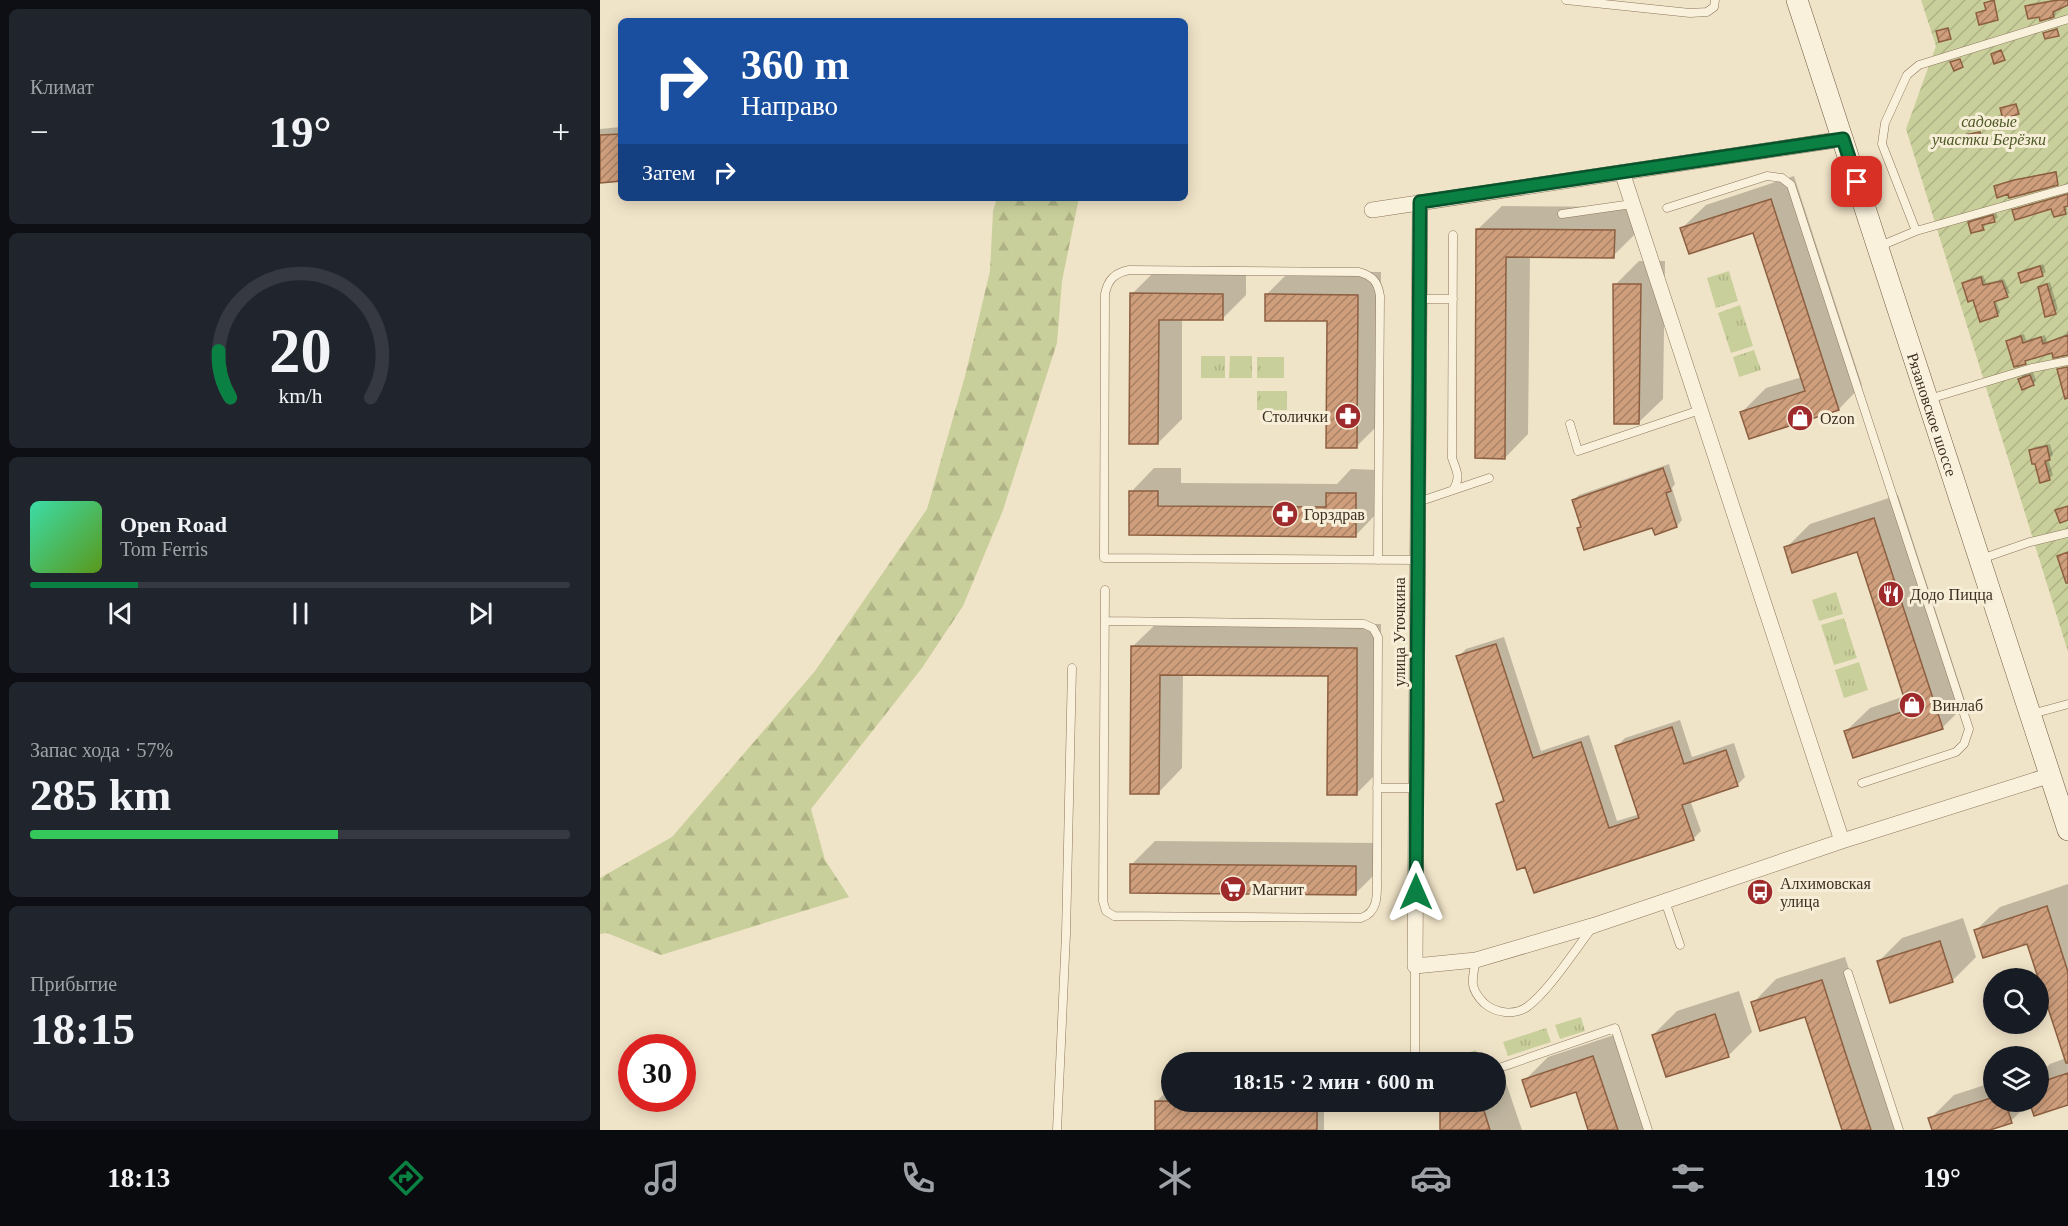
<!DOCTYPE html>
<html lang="ru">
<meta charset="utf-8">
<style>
:root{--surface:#171b24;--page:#20242c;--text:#f1f3f6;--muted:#9ea1a6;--line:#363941;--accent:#0b8043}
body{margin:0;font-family:Georgia,serif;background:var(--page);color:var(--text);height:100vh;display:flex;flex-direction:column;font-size:22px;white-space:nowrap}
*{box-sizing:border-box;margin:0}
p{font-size:20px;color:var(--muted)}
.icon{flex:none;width:33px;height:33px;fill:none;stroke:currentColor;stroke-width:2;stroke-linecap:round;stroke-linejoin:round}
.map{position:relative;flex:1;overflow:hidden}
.side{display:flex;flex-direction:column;gap:9px;padding:9px;background:#0d0f14;width:600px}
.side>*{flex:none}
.guide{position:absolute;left:18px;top:18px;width:570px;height:183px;border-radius:9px;box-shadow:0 3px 15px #0003;background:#1a4fa0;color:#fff;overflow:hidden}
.controls{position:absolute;left:1383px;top:968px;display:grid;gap:12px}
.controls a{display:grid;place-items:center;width:66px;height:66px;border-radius:50%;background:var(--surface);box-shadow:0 3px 15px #0003;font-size:30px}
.speed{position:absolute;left:18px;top:1034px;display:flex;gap:12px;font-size:30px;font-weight:700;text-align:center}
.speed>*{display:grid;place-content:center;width:78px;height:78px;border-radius:50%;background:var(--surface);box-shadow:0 3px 15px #0003;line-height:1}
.speed .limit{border:9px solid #d22;background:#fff;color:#111}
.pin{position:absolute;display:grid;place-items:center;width:51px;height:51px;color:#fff;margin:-26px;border-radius:12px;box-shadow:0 3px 9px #0006}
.me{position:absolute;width:66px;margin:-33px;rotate:0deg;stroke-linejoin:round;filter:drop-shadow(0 0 4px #0008)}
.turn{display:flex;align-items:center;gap:21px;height:126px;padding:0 24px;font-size:27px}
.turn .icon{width:78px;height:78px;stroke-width:2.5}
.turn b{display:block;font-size:42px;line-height:51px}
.then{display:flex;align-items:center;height:57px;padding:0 24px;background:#0003;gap:12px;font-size:22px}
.big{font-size:45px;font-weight:800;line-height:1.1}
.side .widget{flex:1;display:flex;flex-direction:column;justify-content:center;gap:9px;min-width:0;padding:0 21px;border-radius:9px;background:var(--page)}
.side .dial{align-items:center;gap:0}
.dial svg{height:156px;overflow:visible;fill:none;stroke:var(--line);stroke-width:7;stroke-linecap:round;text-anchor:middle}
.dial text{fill:var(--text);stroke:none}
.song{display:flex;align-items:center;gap:18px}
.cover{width:72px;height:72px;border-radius:9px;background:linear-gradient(135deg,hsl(160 70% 55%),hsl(90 70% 35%))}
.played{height:6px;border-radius:3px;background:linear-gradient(90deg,var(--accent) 20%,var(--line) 20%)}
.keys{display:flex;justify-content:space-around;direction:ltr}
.heat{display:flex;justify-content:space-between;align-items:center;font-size:33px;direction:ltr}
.charge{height:9px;border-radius:4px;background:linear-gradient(90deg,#34c759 57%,var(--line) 0)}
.trip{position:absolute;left:561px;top:1052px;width:345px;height:60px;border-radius:30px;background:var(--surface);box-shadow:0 3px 15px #0003;font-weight:800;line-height:60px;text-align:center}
.menu{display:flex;height:96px;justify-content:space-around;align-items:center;background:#090b0e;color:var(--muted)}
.menu .icon{width:42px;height:42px}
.menu .selected{color:var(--accent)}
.menu b{font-size:27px;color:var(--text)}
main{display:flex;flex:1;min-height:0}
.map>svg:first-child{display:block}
.grass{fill:url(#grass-tufts)}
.forest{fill:url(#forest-firs)}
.garden{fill:url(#garden-furrows)}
.shadow{fill:#0003}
.building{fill:url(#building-hatch);stroke:#8d5f41;stroke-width:1.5}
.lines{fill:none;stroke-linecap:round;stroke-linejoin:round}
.service-casing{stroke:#8d765c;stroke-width:9}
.minor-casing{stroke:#8d765c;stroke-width:16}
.secondary-casing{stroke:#6f573f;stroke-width:22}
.service{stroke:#faf1dc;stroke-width:8}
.minor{stroke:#faf1dc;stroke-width:15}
.secondary{stroke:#faf1dc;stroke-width:21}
.route-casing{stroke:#07532c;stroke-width:15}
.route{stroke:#0b8043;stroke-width:10}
.labels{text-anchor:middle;stroke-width:6;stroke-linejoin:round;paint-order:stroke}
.park-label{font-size:16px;font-style:italic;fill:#4d5a26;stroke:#f7eed8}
.street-label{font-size:16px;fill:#3d2e20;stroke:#f7eed8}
.poi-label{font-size:16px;fill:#3d2e20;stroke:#f7eed8;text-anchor:start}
</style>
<main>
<section class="side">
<div class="widget"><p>Климат</p>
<div class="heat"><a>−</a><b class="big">19°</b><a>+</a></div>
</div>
<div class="widget dial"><svg viewBox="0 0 100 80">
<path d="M14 69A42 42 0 1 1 86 69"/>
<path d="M14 69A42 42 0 0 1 8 45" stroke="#0b8043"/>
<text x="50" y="56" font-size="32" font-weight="700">20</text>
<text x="50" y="72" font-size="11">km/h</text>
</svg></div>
<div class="widget">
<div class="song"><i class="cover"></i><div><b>Open Road</b><p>Tom Ferris</p></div></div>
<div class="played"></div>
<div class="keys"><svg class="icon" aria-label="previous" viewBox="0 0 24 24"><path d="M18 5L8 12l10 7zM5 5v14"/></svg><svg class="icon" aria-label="pause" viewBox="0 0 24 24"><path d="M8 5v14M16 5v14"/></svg><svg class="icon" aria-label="next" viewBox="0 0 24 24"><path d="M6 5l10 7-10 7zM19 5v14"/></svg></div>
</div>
<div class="widget"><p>Запас хода · 57%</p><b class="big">285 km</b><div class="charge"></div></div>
<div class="widget"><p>Прибытие</p><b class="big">18:15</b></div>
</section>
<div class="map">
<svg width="1468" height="1130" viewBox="0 0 1468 1130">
<defs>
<pattern id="grass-tufts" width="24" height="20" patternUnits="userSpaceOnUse" patternTransform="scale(1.5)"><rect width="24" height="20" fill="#c9cf9b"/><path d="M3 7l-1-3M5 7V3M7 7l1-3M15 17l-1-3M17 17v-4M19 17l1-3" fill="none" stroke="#aeb285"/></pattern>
<pattern id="forest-firs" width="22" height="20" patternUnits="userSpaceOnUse" patternTransform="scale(1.5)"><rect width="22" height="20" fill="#c9cf9b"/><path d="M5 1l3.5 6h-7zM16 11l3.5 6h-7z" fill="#aeb285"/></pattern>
<pattern id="garden-furrows" width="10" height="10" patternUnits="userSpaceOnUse" patternTransform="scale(1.5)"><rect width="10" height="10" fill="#c9cf9b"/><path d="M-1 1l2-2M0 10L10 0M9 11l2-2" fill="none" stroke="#aeb285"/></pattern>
<pattern id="building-hatch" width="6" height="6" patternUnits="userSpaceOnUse" patternTransform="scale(1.5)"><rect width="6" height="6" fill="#cf9f7d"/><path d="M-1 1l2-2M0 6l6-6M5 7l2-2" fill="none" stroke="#a98266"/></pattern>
</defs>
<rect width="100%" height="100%" fill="#f0e4c8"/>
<!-- grass -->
<path class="grass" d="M1129,271L1138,301L1116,308L1107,278Z
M1140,305L1153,346L1131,353L1118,313Z
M1154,350L1161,370L1139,377L1133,357Z
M601,356H625V378H601Z
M630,356H652V378H629Z
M657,357H684V378H657Z
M657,391H687V410H657Z
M1236,592L1243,614L1219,621L1212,600Z
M1244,618L1257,658L1234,665L1221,625Z
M1259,662L1268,690L1244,698L1235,670Z
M981,1017L985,1031L960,1039L955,1025Z
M946,1028L951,1042L908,1056L903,1042Z
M876,1050L880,1062H851L850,1058Z"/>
<!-- forest -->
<path class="forest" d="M397,198H479L462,281L457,343L403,510L363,606L322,668L211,809L225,860L249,897L61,955L7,933L0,934V878L72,837L215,671L327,509L365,376L390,271L393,211Z"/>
<!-- garden -->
<path class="garden" d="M1321,0H1468V652L1306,129L1336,46Z"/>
<!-- shadow -->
<path class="shadow" d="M1452,0H1468V4L1455,10L1456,13L1454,16L1440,15L1427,6L1429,4Z
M21,127V180L0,181V129Z
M1457,171V183L1410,193L1395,186L1417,179Z
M1194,176L1262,385L1239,409L1150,437L1142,412L1166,388L1202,377L1154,231L1082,228L1106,205Z
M1468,193V204L1466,205L1467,210L1465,213L1452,207L1414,210L1417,208Z
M902,206L1039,207L1037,232L1013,256L930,255L928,434L905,458L878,229Z
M1396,213L1398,217L1394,221L1385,223L1386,225L1383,228L1370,223L1373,219Z
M1039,261H1065L1063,399L1039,422L1015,285Z
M1443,264L1446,272L1442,275L1419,273L1423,270Z
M556,270L646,271V295L622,319L582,318V419L558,443L532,294Z
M690,271L781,272L780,423L756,447L728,319L666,295Z
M1383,275L1386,283L1404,279L1410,293L1396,300L1400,313L1397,315L1374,298L1364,283L1367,280Z
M1450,282L1458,309L1455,313L1439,287L1443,284Z
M1468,330V351L1465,354L1453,351L1429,358L1425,362L1408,342L1411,338L1424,334L1426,340L1445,335L1447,342L1467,334Z
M1433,372L1436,381L1433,384L1419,379L1423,375Z
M1450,444L1453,455L1448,459L1453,475L1449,479L1431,451L1434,447Z
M1069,464L1075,484L1072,488L1082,520L1077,526L979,529L982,525L974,500L979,495Z
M554,468H581V483L737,484L751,469L780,470L779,511L756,535L530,533L531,492Z
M1298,495L1366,704L1342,728L1246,731L1270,708L1305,696L1258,550L1186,548L1210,524Z
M557,623L781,624L780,770L756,794L729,675L583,674L582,768L559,792L533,646Z
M904,637L941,751L989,735L1017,821L1040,814L1017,746L1025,738L1080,720L1092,757L1134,743L1145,777L1137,785L1090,800L1101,831L1093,839L926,865L897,804L904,797L858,657L866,649Z
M555,841L779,843V870L755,894L531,865Z
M1468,884V1103L1435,1114L1431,1101L1411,1121L1385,1130H1333L1330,1119L1354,1095L1394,1082V1101H1438V1075L1450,1064L1466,1058L1428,942L1376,930L1400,907Z
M1363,918L1376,957L1352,981L1278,962L1302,938Z
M1245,957L1302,1130H1244L1206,1015L1153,1003L1176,979Z
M1139,991L1152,1032L1128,1056L1053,1035L1077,1011Z
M1017,1034L1049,1130H990L977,1091L924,1081L948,1057Z
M902,1071L922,1130H841V1108L848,1101H896V1074Z
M564,1094H572V1101H724V1130H556V1102Z"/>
<!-- building -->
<path class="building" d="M1394,0L1398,20L1379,25L1376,13L1386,10L1384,3Z
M1458,0H1468V5L1453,12L1454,17L1440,21L1439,17L1428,19L1425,6Z
M1348,28L1351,39L1339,42L1336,31Z
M1457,29L1459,36L1445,39L1443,33Z
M1401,50L1405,60L1394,64L1391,54Z
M1360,59L1363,67L1354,71L1350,62Z
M1416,104L1419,114L1403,119L1400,108Z
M1380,132L1382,143L1366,146L1364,135Z
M21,134V181L0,183V135Z
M1456,172L1458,185L1409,198L1408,194L1397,198L1394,186L1414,180Z
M1468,194V206L1464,207L1466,214L1454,217L1451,209L1415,220L1412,210Z
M1171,199L1239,410L1149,439L1140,412L1205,391L1153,233L1089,254L1080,228Z
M1393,215L1395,222L1382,225L1384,230L1371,233L1368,222Z
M876,229L1015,230L1014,258L906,257L905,459L875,458Z
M1440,266L1443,276L1421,283L1418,273Z
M1381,277L1383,285L1402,281L1408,297L1394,302L1398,316L1380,322L1373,300L1368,302L1362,283Z
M1013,284H1041L1039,424H1014Z
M1447,284L1456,314L1445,317L1438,287Z
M530,293L623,294V320H559L558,444H529Z
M665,294L758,295L757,448H726L727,321H665Z
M1468,335V355L1453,358L1452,353L1425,361L1426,364L1414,367L1406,341L1421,336L1423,343L1441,337L1443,344Z
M1468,367V398L1465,399L1457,369Z
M1430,375L1434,385L1422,390L1418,379Z
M1447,446L1450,460L1445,461L1450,480L1440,483L1435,464H1432L1429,450Z
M1063,468L1071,491L1066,493L1077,527L1055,535L1052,528L984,550L977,528L981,527L972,500Z
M529,491H558V506L726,507V493H756V537L529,535Z
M1468,506V520L1460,523L1455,510Z
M1274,518L1343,729L1253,758L1244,731L1308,710L1257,552L1192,573L1184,547Z
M1468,552V583H1466L1457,556Z
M896,644L933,758L981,742L1009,828L1039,818L1015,746L1072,727L1084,764L1126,750L1138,786L1082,805L1094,840L934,893L925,867L917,870L896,804L904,801L856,656Z
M531,646L757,648V795H727L728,676L560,675L559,794H530Z
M530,864L756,866V895L530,893Z
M1447,906L1468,972V1063H1466L1427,944L1383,958L1374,930Z
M1340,941L1353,982L1290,1003L1277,961Z
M1222,980L1247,1058L1271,1130H1242L1205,1017L1160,1031L1151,1002Z
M1115,1014L1129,1057L1066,1077L1052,1035Z
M993,1056L1018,1130H988L976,1092L931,1107L922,1080Z
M1468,1073V1105L1434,1116L1429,1101H1438V1083Z
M1394,1097V1101H1405L1412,1123L1390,1130H1332L1328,1118Z
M555,1101L717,1103V1130H555Z
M858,1101H881L890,1130H840V1107Z"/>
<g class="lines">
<defs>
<path id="service" d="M966,0L1090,13L1107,12L1114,7L1115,0
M1067,208L1167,176L1182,178L1191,185L1369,729L1364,744L1356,752L1262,783
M962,214L1032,204
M1316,231L1282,144L1285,123L1307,75L1319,65L1468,19
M1280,246L1316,231L1468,188
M819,299H853
M1329,399L1432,368L1468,361
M970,424L978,451L1100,410
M853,490C861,477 857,472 852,458L853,235
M818,502L889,478
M1381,559L1430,542L1468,533
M778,560L780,296C778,282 773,276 759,272L529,270C515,273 508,279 505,294L504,558L818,560
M505,621L764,624L773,628L778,637L777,869C776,887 782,911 761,918L514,916L506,911L503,901L505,590
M1432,714L1468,704
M777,788H817
M1065,901L1080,945
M876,960C872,980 869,988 884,1003C895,1013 914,1016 927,1007C948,992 975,950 992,928
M1248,973L1299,1130
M815,1062V966
M896,1069L1015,1028L1048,1130
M457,1130L466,934L472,668"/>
<path id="minor" d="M1022,172L1242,841
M820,202L815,966L876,960L995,925L1242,841L1451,775
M772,210L1243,139"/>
<g id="secondary">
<path id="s1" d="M1197,0L1468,830"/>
</g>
</defs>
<!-- service casing -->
<use href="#service" class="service-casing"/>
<!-- minor casing -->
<use href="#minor" class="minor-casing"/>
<!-- secondary casing -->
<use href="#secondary" class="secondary-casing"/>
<!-- service -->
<use href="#service" class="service"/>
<!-- minor -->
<use href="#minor" class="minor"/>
<!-- secondary -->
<use href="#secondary" class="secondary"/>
</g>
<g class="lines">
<defs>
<path id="route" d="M816,892L820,202L1243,139L1257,182"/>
</defs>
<!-- route casing -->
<use href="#route" class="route-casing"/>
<!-- route -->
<use href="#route" class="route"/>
</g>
<!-- icons -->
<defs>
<symbol id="pharmacy-disc" viewBox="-11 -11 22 22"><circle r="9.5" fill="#9e2a2b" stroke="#f7eed8"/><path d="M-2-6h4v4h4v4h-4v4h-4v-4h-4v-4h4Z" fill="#fff"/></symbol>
<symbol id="shop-disc" viewBox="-11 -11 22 22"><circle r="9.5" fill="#9e2a2b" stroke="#f7eed8"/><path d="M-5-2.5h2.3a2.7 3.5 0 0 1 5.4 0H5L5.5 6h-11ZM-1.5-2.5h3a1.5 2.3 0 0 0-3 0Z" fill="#fff"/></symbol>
<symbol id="restaurant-disc" viewBox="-11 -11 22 22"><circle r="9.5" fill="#9e2a2b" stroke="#f7eed8"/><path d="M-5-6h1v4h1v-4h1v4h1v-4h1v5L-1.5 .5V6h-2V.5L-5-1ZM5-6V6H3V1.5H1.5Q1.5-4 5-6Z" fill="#fff"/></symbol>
<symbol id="supermarket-disc" viewBox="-11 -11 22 22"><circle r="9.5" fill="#9e2a2b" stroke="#f7eed8"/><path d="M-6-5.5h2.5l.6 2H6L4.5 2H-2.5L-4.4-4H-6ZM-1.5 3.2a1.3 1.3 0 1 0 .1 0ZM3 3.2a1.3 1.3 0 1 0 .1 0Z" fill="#fff"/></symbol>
<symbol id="bus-disc" viewBox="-11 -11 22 22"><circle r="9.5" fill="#9e2a2b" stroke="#f7eed8"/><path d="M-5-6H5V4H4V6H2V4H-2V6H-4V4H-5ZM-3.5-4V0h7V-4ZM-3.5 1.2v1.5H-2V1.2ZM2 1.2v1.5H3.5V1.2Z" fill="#fff"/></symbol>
</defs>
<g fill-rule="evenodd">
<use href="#pharmacy-disc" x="733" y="401" width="30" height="30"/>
<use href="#shop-disc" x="1185" y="403" width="30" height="30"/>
<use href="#pharmacy-disc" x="670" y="499" width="30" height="30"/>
<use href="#restaurant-disc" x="1276" y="579" width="30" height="30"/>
<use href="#shop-disc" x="1297" y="690" width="30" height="30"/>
<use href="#supermarket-disc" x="618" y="874" width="30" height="30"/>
<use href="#bus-disc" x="1145" y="877" width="30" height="30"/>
</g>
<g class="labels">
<!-- park labels -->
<g class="park-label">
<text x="1389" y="127">садовые<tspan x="1389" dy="18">участки Берёзки</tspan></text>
</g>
<!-- street labels -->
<g class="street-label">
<text dy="6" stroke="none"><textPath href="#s1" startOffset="436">Рязановское шоссе</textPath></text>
<text transform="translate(799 632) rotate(-90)" y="6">улица Уточкина</text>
</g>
<!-- poi labels -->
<g class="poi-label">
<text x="728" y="422" text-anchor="end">Столички</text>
<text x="1220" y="424">Ozon</text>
<text x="704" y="520">Горздрав</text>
<text x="1310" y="600">Додо Пицца</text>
<text x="1332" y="711">Винлаб</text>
<text x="1180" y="889">Алхимовская<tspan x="1180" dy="18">улица</tspan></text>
<text x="652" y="895">Магнит</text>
</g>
</g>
</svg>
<div class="controls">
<a><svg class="icon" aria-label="search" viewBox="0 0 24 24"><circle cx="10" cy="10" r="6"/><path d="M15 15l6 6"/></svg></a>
<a><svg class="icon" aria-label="layers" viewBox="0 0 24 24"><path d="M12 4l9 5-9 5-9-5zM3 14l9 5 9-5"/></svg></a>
</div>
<div class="speed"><div class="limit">30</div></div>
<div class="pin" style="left:1257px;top:182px;background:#d93025"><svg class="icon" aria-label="arrive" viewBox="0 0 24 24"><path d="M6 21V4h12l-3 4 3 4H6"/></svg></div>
<svg class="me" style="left:816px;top:892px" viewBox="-20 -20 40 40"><path d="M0-17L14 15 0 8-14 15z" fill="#0b8043" stroke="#fff" stroke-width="4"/></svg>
<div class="trip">18:15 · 2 мин · 600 m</div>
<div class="guide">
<div class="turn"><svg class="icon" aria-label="right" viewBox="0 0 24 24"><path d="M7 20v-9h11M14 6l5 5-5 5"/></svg><div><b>360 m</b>Направо</div></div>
<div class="then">Затем<svg class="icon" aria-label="right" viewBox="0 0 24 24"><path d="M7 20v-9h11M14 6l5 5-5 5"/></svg></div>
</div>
</div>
</main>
<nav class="menu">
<b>18:13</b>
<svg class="icon selected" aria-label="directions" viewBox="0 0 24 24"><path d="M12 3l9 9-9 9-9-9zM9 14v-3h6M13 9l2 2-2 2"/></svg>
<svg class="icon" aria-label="music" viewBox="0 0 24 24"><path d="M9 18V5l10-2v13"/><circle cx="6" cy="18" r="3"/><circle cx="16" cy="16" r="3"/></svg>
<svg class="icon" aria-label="phone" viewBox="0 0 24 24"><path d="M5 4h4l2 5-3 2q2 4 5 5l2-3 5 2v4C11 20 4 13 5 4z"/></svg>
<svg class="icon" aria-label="climate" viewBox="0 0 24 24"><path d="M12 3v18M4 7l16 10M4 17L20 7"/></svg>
<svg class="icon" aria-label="car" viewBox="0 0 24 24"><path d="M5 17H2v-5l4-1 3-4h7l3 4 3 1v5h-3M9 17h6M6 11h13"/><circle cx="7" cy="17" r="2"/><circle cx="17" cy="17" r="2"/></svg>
<svg class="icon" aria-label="filters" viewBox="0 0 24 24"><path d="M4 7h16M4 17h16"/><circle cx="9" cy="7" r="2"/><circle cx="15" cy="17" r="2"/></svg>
<b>19°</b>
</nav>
